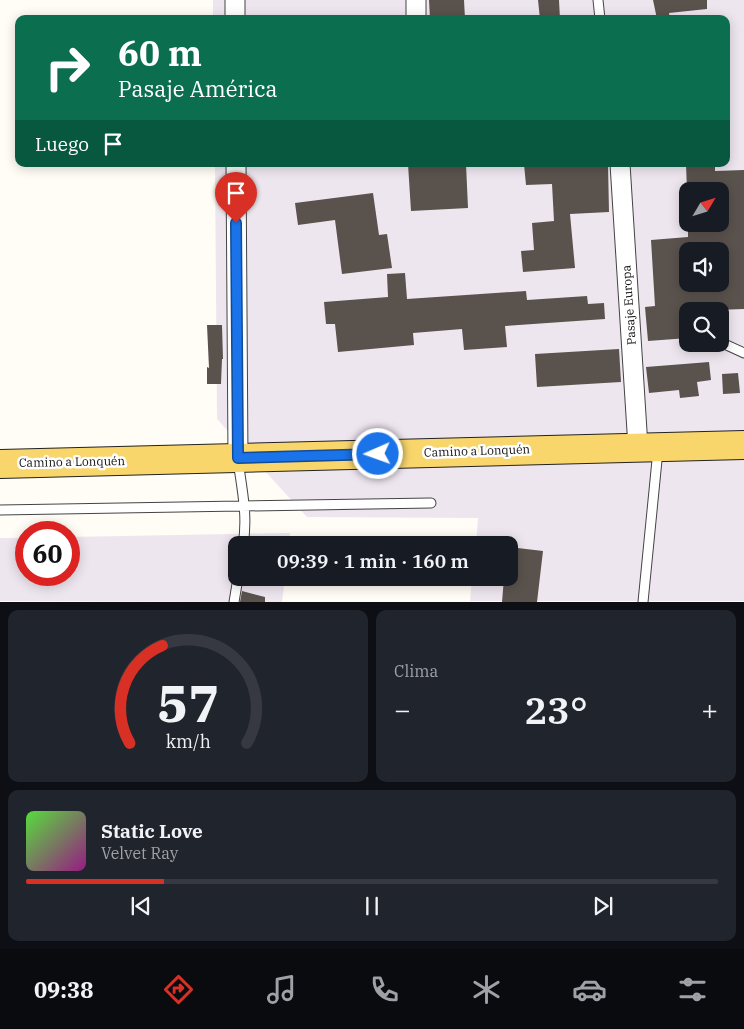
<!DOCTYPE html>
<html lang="es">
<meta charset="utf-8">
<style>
:root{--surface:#171b24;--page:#20242c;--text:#f1f3f6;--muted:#9ea1a6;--line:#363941;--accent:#d93025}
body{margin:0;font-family:"IBM Plex Serif",serif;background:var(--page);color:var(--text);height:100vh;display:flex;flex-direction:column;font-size:19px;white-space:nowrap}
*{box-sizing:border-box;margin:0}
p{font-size:16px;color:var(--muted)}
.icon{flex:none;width:28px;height:28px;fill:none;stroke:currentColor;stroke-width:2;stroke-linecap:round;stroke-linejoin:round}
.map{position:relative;height:602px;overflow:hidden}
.details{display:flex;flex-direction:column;gap:8px;padding:8px;background:#0d0f14;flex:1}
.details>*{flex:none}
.banner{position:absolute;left:15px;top:15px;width:715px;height:152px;border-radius:10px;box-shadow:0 2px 12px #0003;background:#0b6e4f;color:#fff;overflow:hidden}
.needle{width:32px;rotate:52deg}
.tools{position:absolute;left:679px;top:182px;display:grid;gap:10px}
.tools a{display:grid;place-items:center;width:50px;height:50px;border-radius:10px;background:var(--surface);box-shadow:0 2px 12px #0003;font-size:25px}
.speed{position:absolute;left:15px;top:521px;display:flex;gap:10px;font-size:25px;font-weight:700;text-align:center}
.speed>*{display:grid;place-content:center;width:65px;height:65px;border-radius:50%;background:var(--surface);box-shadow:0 2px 12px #0003;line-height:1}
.speed .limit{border:8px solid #d22;background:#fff;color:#111}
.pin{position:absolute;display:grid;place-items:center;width:42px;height:42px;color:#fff;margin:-51px -21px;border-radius:50% 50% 50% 0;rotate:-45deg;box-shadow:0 0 5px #0007}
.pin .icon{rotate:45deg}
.me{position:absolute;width:55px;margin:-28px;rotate:268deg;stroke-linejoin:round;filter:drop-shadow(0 0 4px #0008)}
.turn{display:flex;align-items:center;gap:18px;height:105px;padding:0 20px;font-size:22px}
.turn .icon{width:65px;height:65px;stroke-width:2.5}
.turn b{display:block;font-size:35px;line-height:42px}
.then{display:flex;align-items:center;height:48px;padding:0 20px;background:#0003;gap:10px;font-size:19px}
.big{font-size:38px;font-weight:600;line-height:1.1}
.details .tile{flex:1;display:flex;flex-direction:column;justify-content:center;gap:8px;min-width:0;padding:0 18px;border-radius:10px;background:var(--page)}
.details .dial{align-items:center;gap:0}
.dial svg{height:130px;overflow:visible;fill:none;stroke:var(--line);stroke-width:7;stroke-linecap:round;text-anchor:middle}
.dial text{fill:var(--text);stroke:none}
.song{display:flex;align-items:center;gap:15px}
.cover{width:60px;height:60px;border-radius:8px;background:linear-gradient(135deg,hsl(110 70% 55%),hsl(310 70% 35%))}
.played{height:5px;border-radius:2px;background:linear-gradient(90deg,var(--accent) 20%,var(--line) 20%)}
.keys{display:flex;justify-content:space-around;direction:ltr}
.heat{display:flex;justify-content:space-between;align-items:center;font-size:28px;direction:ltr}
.details .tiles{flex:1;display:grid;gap:8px;grid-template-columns:1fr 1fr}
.tile:last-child{grid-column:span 2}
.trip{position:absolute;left:228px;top:536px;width:290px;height:50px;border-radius:10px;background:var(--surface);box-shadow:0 2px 12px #0003;font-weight:600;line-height:50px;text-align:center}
.dock{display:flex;height:80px;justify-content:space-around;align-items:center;background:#090b0e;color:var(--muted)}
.dock .icon{width:35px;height:35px}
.dock .current{color:var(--accent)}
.dock b{font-size:22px;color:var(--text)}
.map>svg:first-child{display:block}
.industrial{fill:#eee6ef;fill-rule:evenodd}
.building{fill:#5a524d;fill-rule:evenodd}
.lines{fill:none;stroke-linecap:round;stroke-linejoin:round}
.lane-casing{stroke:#444;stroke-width:11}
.street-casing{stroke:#444;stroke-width:21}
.primary-casing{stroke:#222;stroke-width:30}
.lane{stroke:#fff;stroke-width:9}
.street{stroke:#fff;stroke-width:19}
.primary{stroke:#f9d66b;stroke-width:28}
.route-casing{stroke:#114b97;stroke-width:12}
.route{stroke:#1a73e8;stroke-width:9}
.labels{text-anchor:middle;stroke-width:5;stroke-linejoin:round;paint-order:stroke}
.street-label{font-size:12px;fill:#111;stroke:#fff}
</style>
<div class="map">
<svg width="744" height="602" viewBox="0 0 744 602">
<rect width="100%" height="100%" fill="#fffdf5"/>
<!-- industrial -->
<path class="industrial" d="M213,0H744V601H470L472,578H509V545H476L478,518L307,517L217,419L215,164H726V19H213ZM688,191H720V224H688ZM688,251H720V284H688ZM688,311H720V344H688Z
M290,533L289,545H236V578H285L282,602L0,601V538H26V575H69V537Z"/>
<!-- building -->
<path class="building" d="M429,0H464L465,19H430Z
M538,0H559L560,19H540Z
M653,0H707V9L669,13L670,19H657Z
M408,164H466L468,208L411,211Z
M524,164H608L609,212L570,214L575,268L523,272L521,251L534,250L532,223L554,221L552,184L526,185Z
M686,164H715V171L744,170V309L688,311V338L648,341L645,307L655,306L651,240L688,237V224H720V191H687ZM688,251H720V284H688Z
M373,193L379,235L387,234L392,268L342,274L335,220L298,225L295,203Z
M405,273L407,299L526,291L527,300L587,296L588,304L604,303L605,319L505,326L507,347L464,350L462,329L413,333L414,345L338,352L335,324H326L324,302L388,297L387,274Z
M207,325H222L223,359H222L221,384H207V367L209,368Z
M619,349L621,382L537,387L535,354Z
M709,362L711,380L697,382L699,396L680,398L679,390L649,393L646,367Z
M738,373L740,393L723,394L722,374Z
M509,547L543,551L537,602H502L504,578H509Z
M242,591L265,597V602H240Z"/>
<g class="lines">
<defs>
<path id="lane" d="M598,0L600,19
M720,342L744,353
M238,461C242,489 248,517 243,545
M0,510L431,503
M234,602L238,578
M643,602L658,450"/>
<path id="street" d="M235,0V19
M416,19V0
M236,164L238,458
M620,164L638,447"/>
<path id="primary" d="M0,464L744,445"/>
</defs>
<!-- lane casing -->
<use href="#lane" class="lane-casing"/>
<!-- street casing -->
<use href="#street" class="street-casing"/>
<!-- primary casing -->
<use href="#primary" class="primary-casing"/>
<!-- lane -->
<use href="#lane" class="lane"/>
<!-- street -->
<use href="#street" class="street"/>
<!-- primary -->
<use href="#primary" class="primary"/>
</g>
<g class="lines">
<defs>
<path id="route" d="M236,223L238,458L378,454"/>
</defs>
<!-- route casing -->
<use href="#route" class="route-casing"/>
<!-- route -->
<use href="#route" class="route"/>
</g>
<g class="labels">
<!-- street labels -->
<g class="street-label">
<text transform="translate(629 305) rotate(-94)" y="4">Pasaje Europa</text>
<text transform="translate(477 451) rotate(-2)" y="4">Camino a Lonquén</text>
<text transform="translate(72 462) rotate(-1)" y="4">Camino a Lonquén</text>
</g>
</g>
</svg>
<div class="tools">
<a><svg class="needle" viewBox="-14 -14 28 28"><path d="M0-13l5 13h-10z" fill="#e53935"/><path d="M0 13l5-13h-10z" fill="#9ea1a6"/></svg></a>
<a><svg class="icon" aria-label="sound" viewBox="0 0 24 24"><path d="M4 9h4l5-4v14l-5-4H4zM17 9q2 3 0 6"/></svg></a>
<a><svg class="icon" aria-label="search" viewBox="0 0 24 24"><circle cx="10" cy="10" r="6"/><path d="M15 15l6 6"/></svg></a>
</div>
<div class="speed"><div class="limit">60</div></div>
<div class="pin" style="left:236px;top:223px;background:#d93025"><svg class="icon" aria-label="arrive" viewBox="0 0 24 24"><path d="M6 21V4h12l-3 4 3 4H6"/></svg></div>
<svg class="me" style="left:378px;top:454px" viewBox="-20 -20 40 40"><circle r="17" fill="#1a73e8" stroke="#fff" stroke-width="3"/><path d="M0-11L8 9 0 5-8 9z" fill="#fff"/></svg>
<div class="trip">09:39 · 1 min · 160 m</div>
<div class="banner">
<div class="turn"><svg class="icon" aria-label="right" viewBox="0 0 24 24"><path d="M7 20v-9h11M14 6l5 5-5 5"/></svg><div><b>60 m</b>Pasaje América</div></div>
<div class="then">Luego<svg class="icon" aria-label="arrive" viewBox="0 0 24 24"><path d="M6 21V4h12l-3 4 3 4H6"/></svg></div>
</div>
</div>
<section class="details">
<div class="tiles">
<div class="tile dial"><svg viewBox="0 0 100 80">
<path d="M14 69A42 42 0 1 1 86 69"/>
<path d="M14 69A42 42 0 0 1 34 9" stroke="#d93025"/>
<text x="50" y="56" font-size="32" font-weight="700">57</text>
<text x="50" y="72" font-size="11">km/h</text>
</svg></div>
<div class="tile"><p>Clima</p>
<div class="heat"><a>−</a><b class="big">23°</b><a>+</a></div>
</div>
<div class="tile">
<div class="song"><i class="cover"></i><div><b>Static Love</b><p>Velvet Ray</p></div></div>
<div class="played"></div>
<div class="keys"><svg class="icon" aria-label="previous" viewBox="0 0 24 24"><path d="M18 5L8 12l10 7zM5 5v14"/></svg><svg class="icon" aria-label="pause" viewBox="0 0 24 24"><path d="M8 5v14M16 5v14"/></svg><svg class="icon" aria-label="next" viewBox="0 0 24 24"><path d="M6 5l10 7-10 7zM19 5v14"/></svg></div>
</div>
</div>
</section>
<nav class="dock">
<b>09:38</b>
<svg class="icon current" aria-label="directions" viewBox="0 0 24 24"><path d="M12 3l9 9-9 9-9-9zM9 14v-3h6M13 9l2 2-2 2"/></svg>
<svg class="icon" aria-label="music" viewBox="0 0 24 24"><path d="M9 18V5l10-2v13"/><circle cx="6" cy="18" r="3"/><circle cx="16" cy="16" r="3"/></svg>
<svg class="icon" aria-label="phone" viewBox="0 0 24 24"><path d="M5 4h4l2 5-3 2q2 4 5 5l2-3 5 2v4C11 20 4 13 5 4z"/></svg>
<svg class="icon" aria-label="climate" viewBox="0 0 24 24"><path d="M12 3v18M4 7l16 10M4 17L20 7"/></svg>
<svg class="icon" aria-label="car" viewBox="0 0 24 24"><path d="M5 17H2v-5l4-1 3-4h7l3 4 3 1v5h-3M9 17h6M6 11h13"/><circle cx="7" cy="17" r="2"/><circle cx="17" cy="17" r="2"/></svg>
<svg class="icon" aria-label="filters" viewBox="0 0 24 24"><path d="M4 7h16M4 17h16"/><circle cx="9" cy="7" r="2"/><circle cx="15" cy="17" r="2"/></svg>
</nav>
